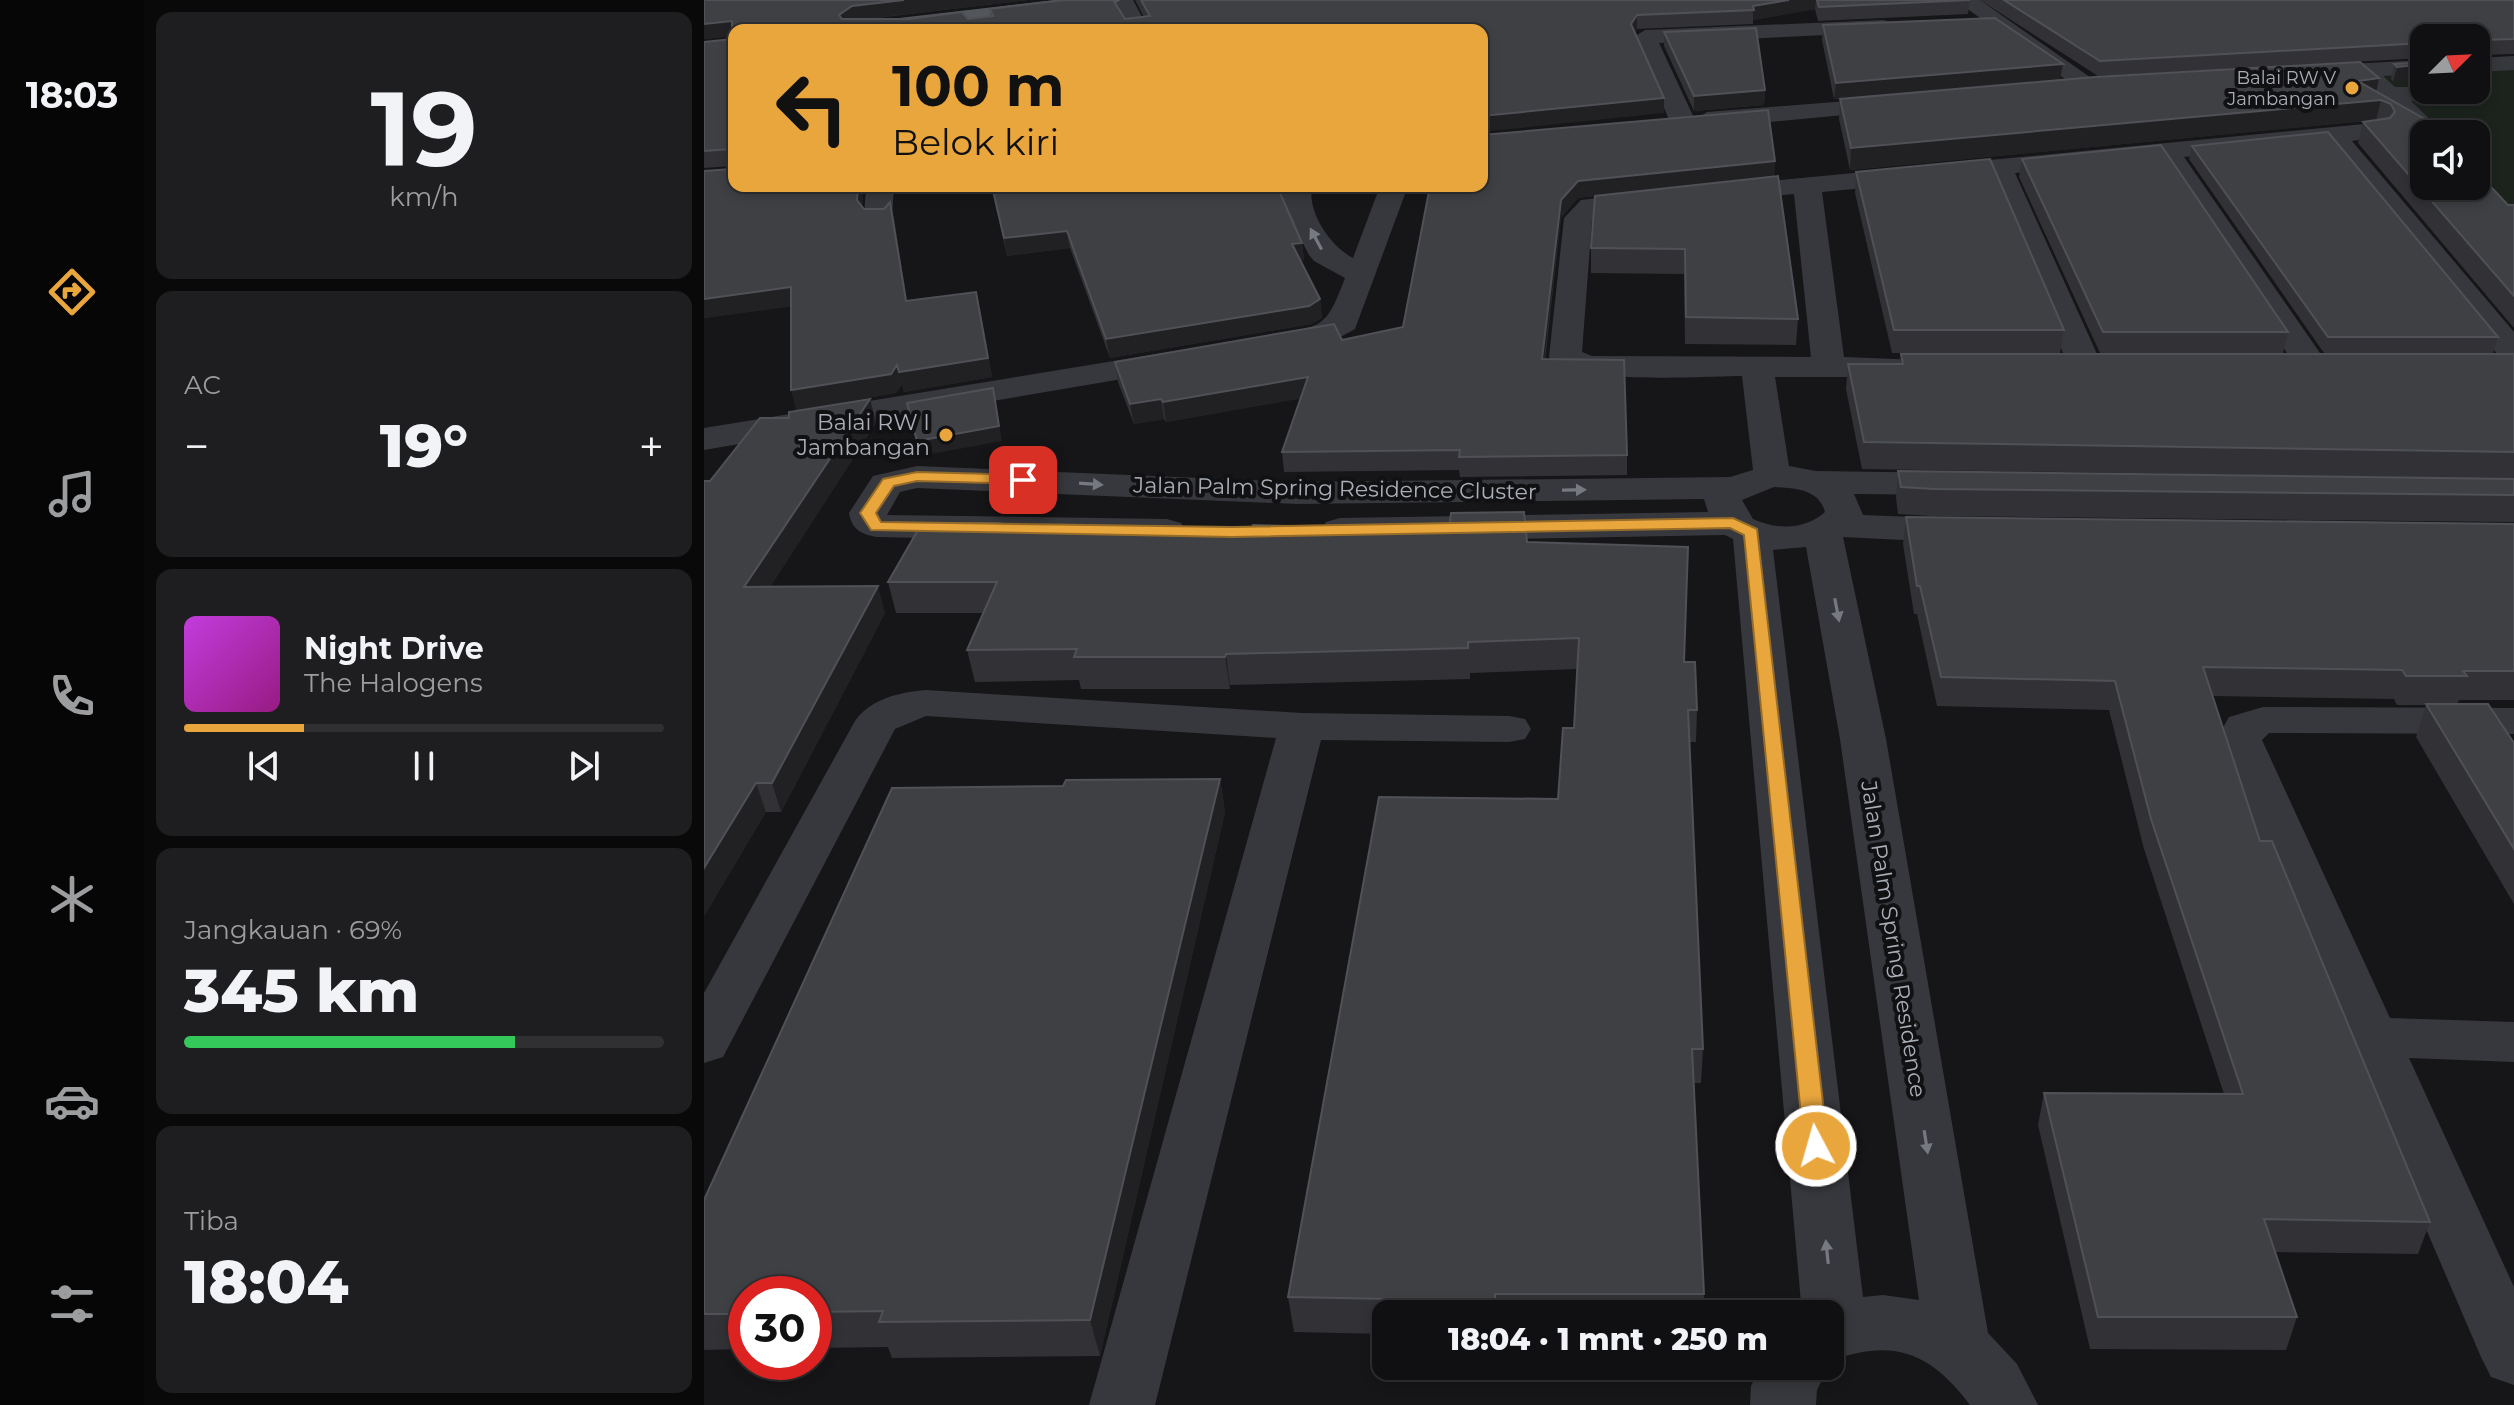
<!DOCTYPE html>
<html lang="id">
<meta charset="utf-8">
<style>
:root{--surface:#101012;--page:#1e1e20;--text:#f1f3f6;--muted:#9c9d9f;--line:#303032;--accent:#e9a63d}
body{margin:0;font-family:Montserrat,sans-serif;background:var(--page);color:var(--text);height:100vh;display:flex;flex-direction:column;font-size:30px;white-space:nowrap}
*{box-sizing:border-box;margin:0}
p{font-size:26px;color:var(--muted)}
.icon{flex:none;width:44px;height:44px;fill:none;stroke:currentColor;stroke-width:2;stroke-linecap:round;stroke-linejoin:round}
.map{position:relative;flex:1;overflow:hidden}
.sheet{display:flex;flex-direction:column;gap:12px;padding:12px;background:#09090a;width:560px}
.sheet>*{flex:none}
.hud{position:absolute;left:24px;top:24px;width:760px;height:168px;border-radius:16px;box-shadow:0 4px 12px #0003,0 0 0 2px var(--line);background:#e9a63d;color:#111;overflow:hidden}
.needle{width:52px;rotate:66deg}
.tools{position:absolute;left:1706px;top:24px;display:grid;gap:16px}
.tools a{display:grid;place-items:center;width:80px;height:80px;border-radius:16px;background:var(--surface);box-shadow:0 4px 12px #0003,0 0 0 2px var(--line);font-size:40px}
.speed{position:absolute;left:24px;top:1276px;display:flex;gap:16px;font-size:40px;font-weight:700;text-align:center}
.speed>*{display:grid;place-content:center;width:104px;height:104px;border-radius:50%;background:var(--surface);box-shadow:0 4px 12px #0003,0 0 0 2px var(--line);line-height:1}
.speed .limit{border:12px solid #d22;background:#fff;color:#111}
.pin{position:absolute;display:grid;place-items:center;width:68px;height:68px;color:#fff;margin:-34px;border-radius:16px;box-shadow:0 4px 12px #0006}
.me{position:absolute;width:88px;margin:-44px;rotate:354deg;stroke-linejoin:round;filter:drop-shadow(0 0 6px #0008)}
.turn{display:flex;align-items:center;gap:28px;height:168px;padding:0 32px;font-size:36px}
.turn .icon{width:104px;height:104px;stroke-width:2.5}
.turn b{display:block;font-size:56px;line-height:68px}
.big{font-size:60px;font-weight:800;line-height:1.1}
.sheet .tile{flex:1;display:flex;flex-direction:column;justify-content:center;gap:12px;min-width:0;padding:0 28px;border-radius:16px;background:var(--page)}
.sheet .dial{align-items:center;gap:0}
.dial b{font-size:104px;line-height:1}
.song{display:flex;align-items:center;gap:24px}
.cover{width:96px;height:96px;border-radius:12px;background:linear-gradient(135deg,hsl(290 70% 55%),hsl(310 70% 35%))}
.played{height:8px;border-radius:4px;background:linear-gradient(90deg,var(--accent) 25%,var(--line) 25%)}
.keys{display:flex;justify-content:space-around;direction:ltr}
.heat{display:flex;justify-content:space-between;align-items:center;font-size:44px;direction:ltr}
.charge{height:12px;border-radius:6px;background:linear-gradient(90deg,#34c759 69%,var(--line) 0)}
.trip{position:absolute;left:668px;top:1300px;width:472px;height:80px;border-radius:16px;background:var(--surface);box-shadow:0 4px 12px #0003,0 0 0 2px var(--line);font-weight:800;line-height:80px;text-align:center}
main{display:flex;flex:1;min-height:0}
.tab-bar{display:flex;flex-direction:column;width:144px;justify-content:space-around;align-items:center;background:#060607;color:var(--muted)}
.tab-bar .icon{width:56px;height:56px}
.tab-bar .current{color:var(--accent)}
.tab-bar b{font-size:36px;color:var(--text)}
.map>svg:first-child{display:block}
.green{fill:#1c231d}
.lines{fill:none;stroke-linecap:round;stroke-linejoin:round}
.minor{fill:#37383d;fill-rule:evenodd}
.major{fill:#53565b;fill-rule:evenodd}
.wall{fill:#323236}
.shaded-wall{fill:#212124}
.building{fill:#3f4044;stroke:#4f5156;stroke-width:2}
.oneway{fill:#767980}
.route{fill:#e9a63d;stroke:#976c28;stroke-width:2}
.poi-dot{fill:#e9a63d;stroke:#111113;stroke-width:3}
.labels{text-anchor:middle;stroke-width:8;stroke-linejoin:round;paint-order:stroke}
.far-poi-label{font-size:18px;fill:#a9aeb7;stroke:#111113;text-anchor:end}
.poi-label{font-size:22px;fill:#a9aeb7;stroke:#111113;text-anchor:end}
.street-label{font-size:22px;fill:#a9aeb7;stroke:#111113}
</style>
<main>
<nav class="tab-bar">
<b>18:03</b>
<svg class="icon current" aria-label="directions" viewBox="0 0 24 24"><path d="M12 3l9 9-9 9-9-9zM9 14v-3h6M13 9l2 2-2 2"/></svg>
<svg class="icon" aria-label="music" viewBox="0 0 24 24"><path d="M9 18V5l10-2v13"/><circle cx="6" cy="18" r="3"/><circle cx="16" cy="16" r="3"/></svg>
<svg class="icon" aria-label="phone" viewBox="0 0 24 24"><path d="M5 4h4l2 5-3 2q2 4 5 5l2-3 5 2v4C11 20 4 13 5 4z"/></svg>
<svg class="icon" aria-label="climate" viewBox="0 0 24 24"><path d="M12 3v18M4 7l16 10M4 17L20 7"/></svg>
<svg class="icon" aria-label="car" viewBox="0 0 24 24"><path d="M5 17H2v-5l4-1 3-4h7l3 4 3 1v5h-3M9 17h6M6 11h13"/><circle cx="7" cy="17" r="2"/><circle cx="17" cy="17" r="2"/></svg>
<svg class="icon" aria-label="filters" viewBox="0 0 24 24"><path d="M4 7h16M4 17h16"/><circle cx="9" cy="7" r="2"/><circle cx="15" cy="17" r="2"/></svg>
</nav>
<section class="sheet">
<div class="tile dial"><b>19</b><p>km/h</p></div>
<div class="tile"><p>AC</p>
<div class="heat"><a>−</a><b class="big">19°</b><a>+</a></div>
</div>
<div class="tile">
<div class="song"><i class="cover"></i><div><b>Night Drive</b><p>The Halogens</p></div></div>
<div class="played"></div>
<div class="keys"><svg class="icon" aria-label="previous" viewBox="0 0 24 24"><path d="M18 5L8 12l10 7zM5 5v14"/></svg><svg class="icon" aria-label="pause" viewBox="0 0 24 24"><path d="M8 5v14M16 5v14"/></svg><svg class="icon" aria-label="next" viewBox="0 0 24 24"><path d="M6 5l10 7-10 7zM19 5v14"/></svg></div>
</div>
<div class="tile"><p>Jangkauan · 69%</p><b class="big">345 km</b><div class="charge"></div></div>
<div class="tile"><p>Tiba</p><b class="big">18:04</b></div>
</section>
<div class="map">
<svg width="1810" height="1405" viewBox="0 0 1810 1405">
<rect width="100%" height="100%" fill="#161618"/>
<!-- green -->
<path class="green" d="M1810,69V233L1772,186V134H1720L1646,73L1720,71V90H1772V70Z"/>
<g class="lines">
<!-- minor -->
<path class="minor" d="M407,0H429L445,30H423Z
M1251,0H1276L1400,87L1397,92H1379Z
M1179,20L1187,22L1190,27L1187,32L955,43L991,120L1003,112L1194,97L1203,99L1206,104L1203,109L1003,128L992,122L988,127L979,130L966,122L930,37L941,30Z
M1810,56V70L1772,72V58Z
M1720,60V74L1679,76L1691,87H1720V90H1772L1776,87L1788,94L1776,101H1707L1741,134H1720V140L1652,78L1606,80L1594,73L1606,66Z
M1671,123L1680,126L1684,131L1680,136L1648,141L1810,332V363L1798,360L1622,143L1480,157L1625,366L1620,373L1608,376L1596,373L1455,159L1311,173L1398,365L1393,372L1381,375L1369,372L1364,365L1285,176L1118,192L1140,357L1216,360L1221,367L1216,374L1204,377H1071L1085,466L1112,471L1254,473L1267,476L1272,484L1267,492L1254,495L1150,494L1159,515L1260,519L1274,523L1279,531L1274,539L1260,543L1139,537L1182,739L1284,1333L1313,1364L1334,1405H1266C1226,1352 1190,1338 1126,1361V1314H1098L1029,539L1021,535L636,542L622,538L617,530L622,522L636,518L1004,512L1000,499L594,504L213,488L196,492L183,515L463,519L477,523L482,531L477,539L463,543L173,537C157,534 148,530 145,513L169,476L213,466L594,482L1026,477L1049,470L1038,376C999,376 865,386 845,357L860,218L877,200L951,191L961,193L965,199L961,205C939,210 904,205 888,220L878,352L888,356L1107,357L1090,194L1015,201L1005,199L1001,193L1005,187ZM1070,487C1091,488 1115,489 1121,512C1101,530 1073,530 1049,519L1038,500ZM1102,547L1136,739L1215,1300L1179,1295L1159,1297L1069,550Z
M162,186H190L188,217L184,223H164L160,217Z
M580,186H608C603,212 626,246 649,258L676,186H704L651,329C627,343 591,358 563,351L558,344L563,337C618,323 620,334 641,278L610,261L605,255L577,200Z
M471,351L483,354L488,361L483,368L0,450V428Z
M222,690L598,713L805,716L821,719L827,729L821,739L805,742L617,740L451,1405H385L572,738L222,716L191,729L19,1057L0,1063V993L151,721C166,699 196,692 222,690Z
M1559,707L1810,708V734L1565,733L1558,740L1686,1018L1810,1022V1062L1705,1058L1810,1287V1385L1787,1377L1777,1357L1512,740L1525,717Z
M1056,1366H1125L1113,1390L1112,1405H1046L1047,1386Z"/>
<!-- major -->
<path class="major" d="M351,0H417L406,6L208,30H141L152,23Z"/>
</g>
<!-- wall -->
<path class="wall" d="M0,0H325L164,19H264L287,16L286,9L421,19L440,17L431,0H1266L1264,14L1114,21L1111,9L1049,20V24L933,29L931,32L960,98V113L30,30L160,186L158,206L160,209H180L186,202L190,219L203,301L276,310L288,377L200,392L198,384L192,393L92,410L87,306L0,318V171L28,169V166L0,168V42L28,39V36L0,39Z
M1276,0H1810V54L1773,55V57L1778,60L1774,75H1772V38H1720V58L1394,76Z
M1119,25L1356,80L1130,99L1118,40Z
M960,32L1061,90L1060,105L990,111L960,46Z
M1720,62L1689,82L1687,79L1690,64Z
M1675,78L1672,91L1747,134H1720L1804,205H1810V328L1654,143L1659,122L1672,120L1146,170L1135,119L1136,99Z
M1488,146L1794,337L1789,353H1620L1485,159Z
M1318,159L1584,332L1579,353H1396L1315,177Z
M1071,161L1070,176L1094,319L1092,345L981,344L980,274L887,273V248L891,196L874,198L857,218L841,360L923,455V475L756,477L755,470L580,472L578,452L597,398L462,422L460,419L430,424L414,382L411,362L638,340L699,327L726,186Z
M1152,172L1360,330L1356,353H1188L1151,193Z
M287,186L598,243L600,260L596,261L616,299L618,318L607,324L406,358L366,248L303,256Z
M1197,354H1810V479L1158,469L1142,389L1144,364H1196Z
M166,399L172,423L66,587L181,613L77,812H62L5,907L6,481L85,418Z
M1194,471L1810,479V522L1227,516L1194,514L1192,498Z
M1202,517L1810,524V700H1755L1753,704L1810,743V904L1712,737L1722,705H1693L1690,699L1509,696L1556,841L1726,1222L1714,1254L1571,1252L1593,1317L1582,1350L1386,1349L1334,1125L1340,1093L1520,1094L1440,849L1405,710L1233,706L1213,614H1210L1199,544Z
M297,530L823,542L981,662L993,710L992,742H985L999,1049L997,1083H990L1000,1294L999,1314H682V1334L590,1332L584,1297L854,799L870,728L873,669L766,673V679L526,685V689H377L375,680L271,682L263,650L280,613H192L184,582Z
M516,779L521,812L396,1356L188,1358L184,1347L110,1348V1294H42V1349L0,1350V1200L359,786Z"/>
<!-- shaded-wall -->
<path class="shaded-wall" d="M200,0H325L152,20L138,30L135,15L148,6Z
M1085,0H1112L1111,9L1049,20V6Z
M933,15V29L927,38V24Z
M28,21L30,36L0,39V24Z
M1772,60H1778L1774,75H1772Z
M1359,64L1356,80L1130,99L1132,83Z
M1720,64V79L1689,82L1693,67Z
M1675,78L1671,98L1654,81Z
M1061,90L1060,105L990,111V96Z
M960,98V113L778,132V116Z
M1677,100L1672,120L1146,170L1147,148Z
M1071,161L1070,177L874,198L857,218L838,379V359L857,200L874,181Z
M154,186H160L157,217L153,200Z
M186,202L190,219L206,319L202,301Z
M363,231L366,248L303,256L300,238Z
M598,243L600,260L589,262L588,244Z
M87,287L92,306L0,318V299Z
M272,292L288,377L200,392L195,372Z
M616,299L618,318L607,324L406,358L402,339Z
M193,365L198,384L192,393L92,410L87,390Z
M604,377L606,397L462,422L459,402Z
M289,388L298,441L216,456L213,441Z
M166,399L172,423L49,614L40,587Z
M457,399L460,419L430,424L426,404Z
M174,586L181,613L77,812L68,783Z
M522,654L526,685V689L521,657Z
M516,779L521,812L396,1356L386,1320Z
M52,783L62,812L0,917V868Z"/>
<!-- building -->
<path class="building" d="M0,0H200L148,6L135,15L138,19H205L258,12L264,19L289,16L286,9L360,0H409L421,19L446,16L437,0H1085L1049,6L1050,10L933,15L927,24L960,98L778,116V30H30V186H154L153,200L160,209H180L186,202L202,301L272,292L284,358L195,372L193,365L187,374L87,390V287L0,299V171L28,169L27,149L0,151V42L28,39V21L0,24Z
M1113,0H1266L1115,7Z
M1300,0H1810V39L1776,40L1773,57L1778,60H1772V38H1720V43L1396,61Z
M1291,18L1359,64L1132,83L1119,25Z
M1052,28L1061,90L990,96L960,32Z
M1656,62L1675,78L1654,81L1747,134H1720V186H1772V171L1804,205H1810V296L1659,122L1686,118L1691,112L1687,104L1677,100L1147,148L1136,99L1391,77Z
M1720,62V64L1693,67L1690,64Z
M1064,110L1071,161L874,181L857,200L838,359L920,360L923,455L755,457L756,450L578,452L604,377L459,402L457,399L426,404L411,362L630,324L638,340L699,327L726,186H778V135Z
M1624,132L1794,337H1624L1488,146Z
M1457,145L1584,332H1399L1318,159Z
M1286,159L1360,330H1190L1152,172Z
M1074,176L1094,319L982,317L981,249L887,248L891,196Z
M288,186H573L598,243L588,244L616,299L605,306L402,339L363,231L300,238Z
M1197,354H1810V452L1160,442L1144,364H1199Z
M289,388L295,426L213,441L203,403Z
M166,399L40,587L174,586L68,783H52L0,868V481H6L56,418H85V412Z
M1194,471L1810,479V495L1230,489L1197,487Z
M820,512L823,542L984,547L980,662H991L993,710H984L999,1049H988L1000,1294H791V1301L584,1297L675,797L854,799L859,728H870L875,638L764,642V648L522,654L521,657H370L373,649L263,650L293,582H184L218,523H296L292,530H547L549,525L745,530L747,513Z
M1202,517L1810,524V671H1759L1763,676H1702L1698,670L1499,667L1556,841H1568L1726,1222L1560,1219L1593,1317H1394L1340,1093L1539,1094L1447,819L1411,681L1237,677L1216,586H1213Z
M1722,704H1784L1810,743V849Z
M516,779L386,1320L175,1322L179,1311L110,1312V1294H42V1314H0V1200L188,788L359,786L362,780Z"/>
<!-- one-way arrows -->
<defs><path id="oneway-solid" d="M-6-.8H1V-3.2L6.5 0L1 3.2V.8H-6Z" transform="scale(2)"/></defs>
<g class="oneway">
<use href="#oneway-solid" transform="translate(612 239) rotate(-118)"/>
<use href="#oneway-solid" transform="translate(387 484) rotate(4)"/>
<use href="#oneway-solid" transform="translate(870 490) rotate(-1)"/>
<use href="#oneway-solid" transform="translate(1133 610) rotate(79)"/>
<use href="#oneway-solid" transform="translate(1222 1142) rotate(81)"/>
<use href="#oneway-solid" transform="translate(1123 1252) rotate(-96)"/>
</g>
<!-- route -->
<path class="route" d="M213,472L319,475L327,480L319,484L213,481L190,486L172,513L177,522L528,527L1029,518L1053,529L1124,1146L1121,1152H1103L1100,1146L1040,535L1026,528L528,537L167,530L156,513L179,479Z"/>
<!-- markers -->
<g class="poi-dot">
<circle cx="1648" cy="88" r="8"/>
<circle cx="242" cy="435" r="8"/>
</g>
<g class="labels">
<!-- far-poi labels -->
<g class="far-poi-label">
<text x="1632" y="84">Balai RW V<tspan x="1632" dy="21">Jambangan</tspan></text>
</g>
<!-- poi labels -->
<g class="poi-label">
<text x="226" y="430">Balai RW I<tspan x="226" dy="25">Jambangan</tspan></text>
</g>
<!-- street labels -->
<g class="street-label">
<text transform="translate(631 488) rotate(1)" y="8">Jalan Palm Spring Residence Cluster</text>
<text transform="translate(1190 939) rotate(81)" y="8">Jalan Palm Spring Residence</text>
</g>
</g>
</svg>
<div class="tools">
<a><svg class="needle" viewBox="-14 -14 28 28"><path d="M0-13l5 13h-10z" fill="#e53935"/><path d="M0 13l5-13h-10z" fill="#9c9d9f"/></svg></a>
<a><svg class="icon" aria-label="sound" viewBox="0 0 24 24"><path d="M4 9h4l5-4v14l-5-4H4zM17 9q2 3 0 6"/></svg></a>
</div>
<div class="speed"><div class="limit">30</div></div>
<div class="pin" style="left:319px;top:480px;background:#d93025"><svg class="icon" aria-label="arrive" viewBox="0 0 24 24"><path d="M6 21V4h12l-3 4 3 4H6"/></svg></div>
<svg class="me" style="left:1112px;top:1146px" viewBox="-20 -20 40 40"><circle r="17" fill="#e9a63d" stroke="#fff" stroke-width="3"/><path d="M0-11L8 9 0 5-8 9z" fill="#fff"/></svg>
<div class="trip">18:04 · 1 mnt · 250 m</div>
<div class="hud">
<div class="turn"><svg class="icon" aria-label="left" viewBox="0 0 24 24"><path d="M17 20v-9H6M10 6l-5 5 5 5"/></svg><div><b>100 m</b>Belok kiri</div></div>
</div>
</div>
</main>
